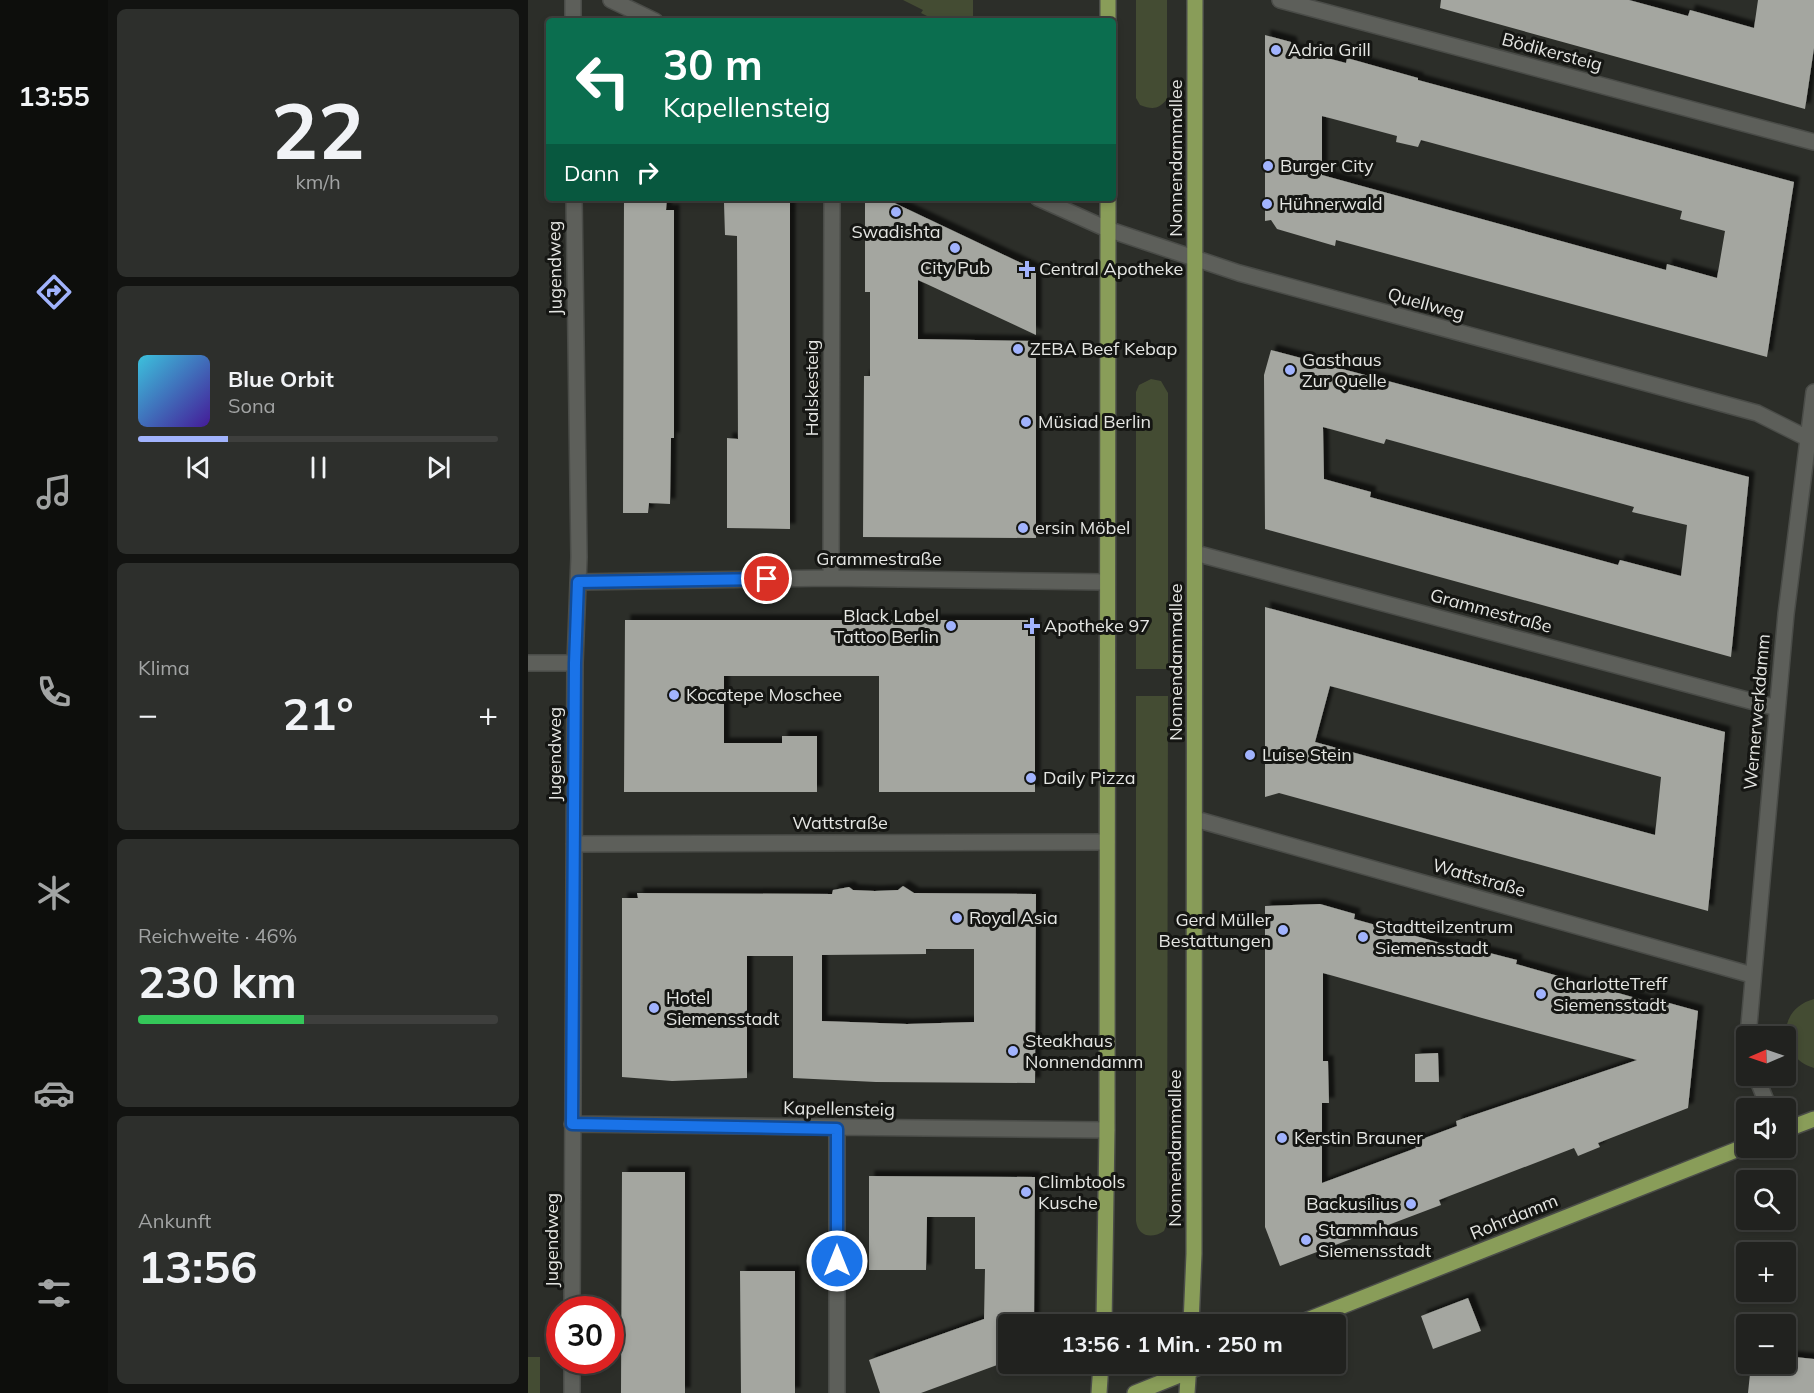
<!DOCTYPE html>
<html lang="de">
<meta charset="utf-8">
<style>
:root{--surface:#21221f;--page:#2d2f2c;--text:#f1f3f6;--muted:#a2a4a4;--line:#3e3f3d;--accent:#a1b3fd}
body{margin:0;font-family:Mulish,sans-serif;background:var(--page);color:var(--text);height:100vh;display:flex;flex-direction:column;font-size:22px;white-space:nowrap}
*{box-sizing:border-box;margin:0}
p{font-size:20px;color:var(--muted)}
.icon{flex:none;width:33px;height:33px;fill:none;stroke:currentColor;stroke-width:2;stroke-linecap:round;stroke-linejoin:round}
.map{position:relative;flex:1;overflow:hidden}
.side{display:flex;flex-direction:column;gap:9px;padding:9px;background:#121311;width:420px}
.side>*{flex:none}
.banner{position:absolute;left:18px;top:18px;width:570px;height:183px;border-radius:6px;box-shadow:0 3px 9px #0003,0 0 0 2px var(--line);background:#0b6e4f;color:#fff;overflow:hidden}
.needle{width:39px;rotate:268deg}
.controls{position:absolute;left:1208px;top:1026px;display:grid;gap:12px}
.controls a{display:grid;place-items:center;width:60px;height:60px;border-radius:6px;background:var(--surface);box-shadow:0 3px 9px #0003,0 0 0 2px var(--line);font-size:30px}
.speed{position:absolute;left:18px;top:1296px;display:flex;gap:12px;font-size:30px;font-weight:700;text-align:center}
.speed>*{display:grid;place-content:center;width:78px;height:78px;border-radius:50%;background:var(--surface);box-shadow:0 3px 9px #0003,0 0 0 2px var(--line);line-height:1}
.speed .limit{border:9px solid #d22;background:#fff;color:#111}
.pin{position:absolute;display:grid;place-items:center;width:51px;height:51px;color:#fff;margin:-26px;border:3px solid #fff;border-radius:50%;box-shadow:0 2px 6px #0007}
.me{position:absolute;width:66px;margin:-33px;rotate:0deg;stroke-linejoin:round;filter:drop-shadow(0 0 4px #0008)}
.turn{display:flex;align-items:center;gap:21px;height:126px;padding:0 18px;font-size:27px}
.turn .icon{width:78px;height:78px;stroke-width:2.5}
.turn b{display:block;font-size:42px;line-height:51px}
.then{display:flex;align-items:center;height:57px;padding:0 18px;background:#0003;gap:12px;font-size:22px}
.big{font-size:45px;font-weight:700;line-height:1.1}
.side .tile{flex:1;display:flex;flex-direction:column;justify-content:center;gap:9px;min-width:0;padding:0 21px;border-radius:9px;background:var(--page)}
.side .dial{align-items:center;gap:0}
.dial b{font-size:78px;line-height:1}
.song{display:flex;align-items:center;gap:18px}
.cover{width:72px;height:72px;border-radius:9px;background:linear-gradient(135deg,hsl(190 70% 55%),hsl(260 70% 35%))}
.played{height:6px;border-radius:3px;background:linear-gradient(90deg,var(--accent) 25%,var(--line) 25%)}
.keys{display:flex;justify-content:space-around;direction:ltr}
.heat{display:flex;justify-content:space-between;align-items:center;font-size:33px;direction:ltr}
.charge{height:9px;border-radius:4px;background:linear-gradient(90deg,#34c759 46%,var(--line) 0)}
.trip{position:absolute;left:470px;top:1314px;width:348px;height:60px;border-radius:6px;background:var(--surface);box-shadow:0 3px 9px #0003,0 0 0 2px var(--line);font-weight:700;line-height:60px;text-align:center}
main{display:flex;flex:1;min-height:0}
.dock{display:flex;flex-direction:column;width:108px;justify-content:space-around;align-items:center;background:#0d0e0c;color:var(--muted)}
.dock .icon{width:42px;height:42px}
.dock .selected{color:var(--accent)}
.dock b{font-size:27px;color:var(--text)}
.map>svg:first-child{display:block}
.green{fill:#444c33}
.building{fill:#a4a6a0;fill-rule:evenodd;filter:url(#shadow)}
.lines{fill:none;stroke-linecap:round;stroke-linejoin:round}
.minor-casing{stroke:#4a4c48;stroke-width:18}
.major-casing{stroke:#4a4c48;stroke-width:18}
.minor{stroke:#5d5f5a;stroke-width:15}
.major{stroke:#899d59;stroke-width:15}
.route-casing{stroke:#114b97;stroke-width:15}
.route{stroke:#1a73e8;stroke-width:10}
.poi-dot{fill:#a1b3fd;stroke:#151613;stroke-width:2}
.labels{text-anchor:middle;stroke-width:6;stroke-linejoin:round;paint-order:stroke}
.poi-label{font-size:18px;fill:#e5e6e3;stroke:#151613;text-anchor:start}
.street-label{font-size:18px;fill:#e5e6e3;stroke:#151613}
</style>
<main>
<nav class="dock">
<b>13:55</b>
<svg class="icon selected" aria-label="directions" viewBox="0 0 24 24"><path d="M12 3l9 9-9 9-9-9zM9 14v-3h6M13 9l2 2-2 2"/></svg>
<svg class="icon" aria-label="music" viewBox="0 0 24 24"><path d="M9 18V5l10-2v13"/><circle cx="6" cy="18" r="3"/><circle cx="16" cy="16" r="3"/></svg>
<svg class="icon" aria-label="phone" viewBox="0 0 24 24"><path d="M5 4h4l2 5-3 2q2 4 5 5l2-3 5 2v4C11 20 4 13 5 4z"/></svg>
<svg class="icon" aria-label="climate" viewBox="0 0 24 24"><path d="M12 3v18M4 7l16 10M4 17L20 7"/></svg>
<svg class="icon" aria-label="car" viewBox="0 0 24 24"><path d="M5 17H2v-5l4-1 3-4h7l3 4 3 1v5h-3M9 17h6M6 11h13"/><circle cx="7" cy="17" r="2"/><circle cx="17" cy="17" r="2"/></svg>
<svg class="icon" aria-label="filters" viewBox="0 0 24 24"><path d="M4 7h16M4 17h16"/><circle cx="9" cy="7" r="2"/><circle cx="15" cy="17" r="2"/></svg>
</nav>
<section class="side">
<div class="tile dial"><b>22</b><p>km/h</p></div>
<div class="tile">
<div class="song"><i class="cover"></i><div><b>Blue Orbit</b><p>Sona</p></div></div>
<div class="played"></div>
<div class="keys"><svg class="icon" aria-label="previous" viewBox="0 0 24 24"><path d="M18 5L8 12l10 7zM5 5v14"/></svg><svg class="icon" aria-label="pause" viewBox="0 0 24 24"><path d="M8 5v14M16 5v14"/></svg><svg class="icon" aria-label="next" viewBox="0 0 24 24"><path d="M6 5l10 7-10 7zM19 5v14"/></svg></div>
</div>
<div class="tile"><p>Klima</p>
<div class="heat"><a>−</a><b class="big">21°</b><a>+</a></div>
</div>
<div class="tile"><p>Reichweite · 46%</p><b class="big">230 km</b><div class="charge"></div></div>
<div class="tile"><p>Ankunft</p><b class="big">13:56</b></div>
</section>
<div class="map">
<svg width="1286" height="1393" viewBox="0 0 1286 1393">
<defs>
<filter id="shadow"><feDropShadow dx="5.5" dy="-5.5" stdDeviation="1.5" flood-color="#0009"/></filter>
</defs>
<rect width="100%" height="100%" fill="#2c2e29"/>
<!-- green -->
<path class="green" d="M375,0H445V21H409L393,13L395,10Z
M608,0H639V99C631,109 625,110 612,105L608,98Z
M623,379L633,381L640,393V669H608V392L611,385Z
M608,696H640L639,1223L636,1231C624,1239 610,1237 608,1221Z
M1286,999V1068C1249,1057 1248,1009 1286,999Z
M0,1357H12V1393H0Z"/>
<!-- building -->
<path class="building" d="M913,0H1101L1160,16L1162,10L1226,28L1230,0H1286V48L1277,109L912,8Z
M737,35L763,42L765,49L818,63L819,58L890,78V80L1266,182L1239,357L808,240L807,246L749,229L743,220L737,221ZM794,116L869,136L868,142L890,147L893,140L1154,211L1152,219L1197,231L1189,278L1139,264L1138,270L794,175Z
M96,198H139L138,210H146V438H143L142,504L121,503L120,513H95Z
M204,198H262V529L199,528V438L210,439L209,236L197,235L196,203H204Z
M337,198H356L508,270V335L390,280V339L508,341V538L335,537L336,376H342V292H337Z
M743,350L1221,477L1203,657L737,529L736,375ZM795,427L856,444L858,439L1106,507L1104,512L1159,525L1153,576L1092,560L1090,565L842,497L843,492L796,479Z
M737,607L1197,732L1180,911L751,793L737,797ZM802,686L1133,777L1127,835L787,742Z
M97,620H507V792H351V676H196V743H254V736H289V792H96Z
M375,886L386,893L508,894L507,1083L348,1082L265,1078V956H219V1078L144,1081L94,1077V898H110L109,893L304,894L305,890L321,887L325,890L347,891L370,890ZM398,949H446V1022L379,1024L294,1021V955L398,954Z
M792,904L827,914L826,919L949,953L950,950L989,960L988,964L1122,1002L1123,998L1170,1011L1160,1108L1070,1143L1072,1147L1050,1156L1046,1148L911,1200L913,1205L752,1266L737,1227V906ZM795,973L954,1018L1109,1060L928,1121L929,1126L886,1142L888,1148L794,1183V1103H801L800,1061H795Z
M910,1053L911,1082H887V1054Z
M94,1172H157V1393H93Z
M341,1176L507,1177L506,1324H480V1361L393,1393H352L341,1360L456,1319L457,1269H447V1217H399L398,1270H341Z
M212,1271H267V1393H213Z
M940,1298L953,1331L905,1349L893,1316Z
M1257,1356L1286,1359V1393H1220L1223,1364H1257Z"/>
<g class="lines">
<defs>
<path id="minor" d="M45,0V21
M83,0L127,21
M752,0L1286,142
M510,198L579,229L711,273L1229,413L1279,438
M667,553L1249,708
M303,578L304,198
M50,582L303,578L579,582
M0,663H47
M667,819L1224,975
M46,844L579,842
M1220,1036L1258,614L1286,392
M1228,1076L1241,1108
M44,1124L579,1130
M309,1129V1393
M44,1310L47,663L51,557L46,198
M44,1360V1393"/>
<path id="major" d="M580,21V0
M1257,1130L1286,1119
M576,1324L579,1130L580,198
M663,1324L666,1254L667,0
M769,1324L1218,1146
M571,1393L573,1364
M607,1393L679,1364
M659,1393L661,1364"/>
</defs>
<!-- minor casing -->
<use href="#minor" class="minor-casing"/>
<!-- major casing -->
<use href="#major" class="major-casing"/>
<!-- minor -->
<use href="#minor" class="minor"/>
<!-- major -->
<use href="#major" class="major"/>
</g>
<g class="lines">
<defs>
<path id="route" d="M239,579L50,582L47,663L44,1124L309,1129V1261"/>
</defs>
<!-- route casing -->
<use href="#route" class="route-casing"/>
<!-- route -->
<use href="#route" class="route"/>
</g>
<!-- markers -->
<g class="poi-dot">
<circle cx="748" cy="50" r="6"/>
<circle cx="740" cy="166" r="6"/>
<circle cx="739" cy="204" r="6"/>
<circle cx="368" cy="212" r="6"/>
<circle cx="427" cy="248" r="6"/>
<path d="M496 260h6v6h6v6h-6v6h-6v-6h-6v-6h6z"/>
<circle cx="490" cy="349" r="6"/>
<circle cx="762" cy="370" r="6"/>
<circle cx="498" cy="422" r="6"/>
<circle cx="495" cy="528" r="6"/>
<circle cx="423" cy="626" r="6"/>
<path d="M501 617h6v6h6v6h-6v6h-6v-6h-6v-6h6z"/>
<circle cx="146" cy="695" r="6"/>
<circle cx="722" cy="755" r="6"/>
<circle cx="503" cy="778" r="6"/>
<circle cx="429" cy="918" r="6"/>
<circle cx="755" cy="930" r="6"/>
<circle cx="835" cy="937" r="6"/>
<circle cx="1013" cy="994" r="6"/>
<circle cx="126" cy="1008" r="6"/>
<circle cx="485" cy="1051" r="6"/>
<circle cx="754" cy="1138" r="6"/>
<circle cx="498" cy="1192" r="6"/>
<circle cx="883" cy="1204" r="6"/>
<circle cx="778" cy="1240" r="6"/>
</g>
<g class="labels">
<!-- poi labels -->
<g class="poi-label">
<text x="760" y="56">Adria Grill</text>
<text x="752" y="172">Burger City</text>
<text x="751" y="210">Hühnerwald</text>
<text x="368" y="238" text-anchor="middle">Swadishta</text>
<text x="427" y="274" text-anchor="middle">City Pub</text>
<text x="511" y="275">Central Apotheke</text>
<text x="502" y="355">ZEBA Beef Kebap</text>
<text x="774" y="366">Gasthaus<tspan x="774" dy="21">Zur Quelle</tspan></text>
<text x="510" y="428">Müsiad Berlin</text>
<text x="507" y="534">ersin Möbel</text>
<text x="411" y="622" text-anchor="end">Black Label<tspan x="411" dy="21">Tattoo Berlin</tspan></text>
<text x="516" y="632">Apotheke 97</text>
<text x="158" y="701">Kocatepe Moschee</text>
<text x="734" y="761">Luise Stein</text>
<text x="515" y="784">Daily Pizza</text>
<text x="441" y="924">Royal Asia</text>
<text x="743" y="926" text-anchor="end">Gerd Müller<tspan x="743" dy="21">Bestattungen</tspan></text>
<text x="847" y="933">Stadtteilzentrum<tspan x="847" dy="21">Siemensstadt</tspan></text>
<text x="1025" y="990">CharlotteTreff<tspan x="1025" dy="21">Siemensstadt</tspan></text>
<text x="138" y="1004">Hotel<tspan x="138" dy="21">Siemensstadt</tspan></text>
<text x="497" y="1047">Steakhaus<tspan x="497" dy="21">Nonnendamm</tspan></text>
<text x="766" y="1144">Kerstin Brauner</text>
<text x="510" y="1188">Climbtools<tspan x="510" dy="21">Kusche</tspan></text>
<text x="871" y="1210" text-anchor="end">Backusilius</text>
<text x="790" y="1236">Stammhaus<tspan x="790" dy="21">Siemensstadt</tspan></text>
</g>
<!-- street labels -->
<g class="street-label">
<text transform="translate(1024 52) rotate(15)" y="6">Bödikersteig</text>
<text transform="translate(648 158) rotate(-90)" y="6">Nonnendammallee</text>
<text transform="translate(27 268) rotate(-91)" y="6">Jugendweg</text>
<text transform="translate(898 304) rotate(15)" y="6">Quellweg</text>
<text transform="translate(284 388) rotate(-90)" y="6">Halskesteig</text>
<text x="351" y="565">Grammestraße</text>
<text transform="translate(963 611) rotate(15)" y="6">Grammestraße</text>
<text transform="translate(648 662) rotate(-90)" y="6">Nonnendammallee</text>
<text transform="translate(1229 712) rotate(-85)" y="6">Wernerwerkdamm</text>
<text transform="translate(27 754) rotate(-90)" y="6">Jugendweg</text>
<text x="312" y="829">Wattstraße</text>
<text transform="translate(951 878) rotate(16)" y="6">Wattstraße</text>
<text transform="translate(311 1109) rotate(1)" y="6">Kapellensteig</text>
<text transform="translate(647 1148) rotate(-90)" y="6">Nonnendammallee</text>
<text transform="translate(986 1217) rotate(-22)" y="6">Rohrdamm</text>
<text transform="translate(24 1240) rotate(-90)" y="6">Jugendweg</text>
</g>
</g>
</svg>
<div class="controls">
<a><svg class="needle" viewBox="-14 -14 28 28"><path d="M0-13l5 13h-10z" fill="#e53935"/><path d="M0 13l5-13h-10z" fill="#a2a4a4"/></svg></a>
<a><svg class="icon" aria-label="sound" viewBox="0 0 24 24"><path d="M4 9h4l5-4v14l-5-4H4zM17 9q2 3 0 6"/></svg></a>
<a><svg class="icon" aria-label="search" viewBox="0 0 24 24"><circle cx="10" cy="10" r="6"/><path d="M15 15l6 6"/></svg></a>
<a>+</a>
<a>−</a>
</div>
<div class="speed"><div class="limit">30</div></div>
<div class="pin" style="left:239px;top:579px;background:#d93025"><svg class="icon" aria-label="arrive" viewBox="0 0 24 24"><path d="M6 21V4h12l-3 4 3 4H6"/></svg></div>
<svg class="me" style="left:309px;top:1261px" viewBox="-20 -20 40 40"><circle r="17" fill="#1a73e8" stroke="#fff" stroke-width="3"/><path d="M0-11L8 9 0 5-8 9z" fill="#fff"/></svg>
<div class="trip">13:56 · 1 Min. · 250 m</div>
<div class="banner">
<div class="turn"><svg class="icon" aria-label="left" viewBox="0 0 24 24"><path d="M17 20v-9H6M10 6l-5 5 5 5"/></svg><div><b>30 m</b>Kapellensteig</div></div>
<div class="then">Dann<svg class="icon" aria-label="right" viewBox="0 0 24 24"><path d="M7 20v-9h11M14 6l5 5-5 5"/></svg></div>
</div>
</div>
</main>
